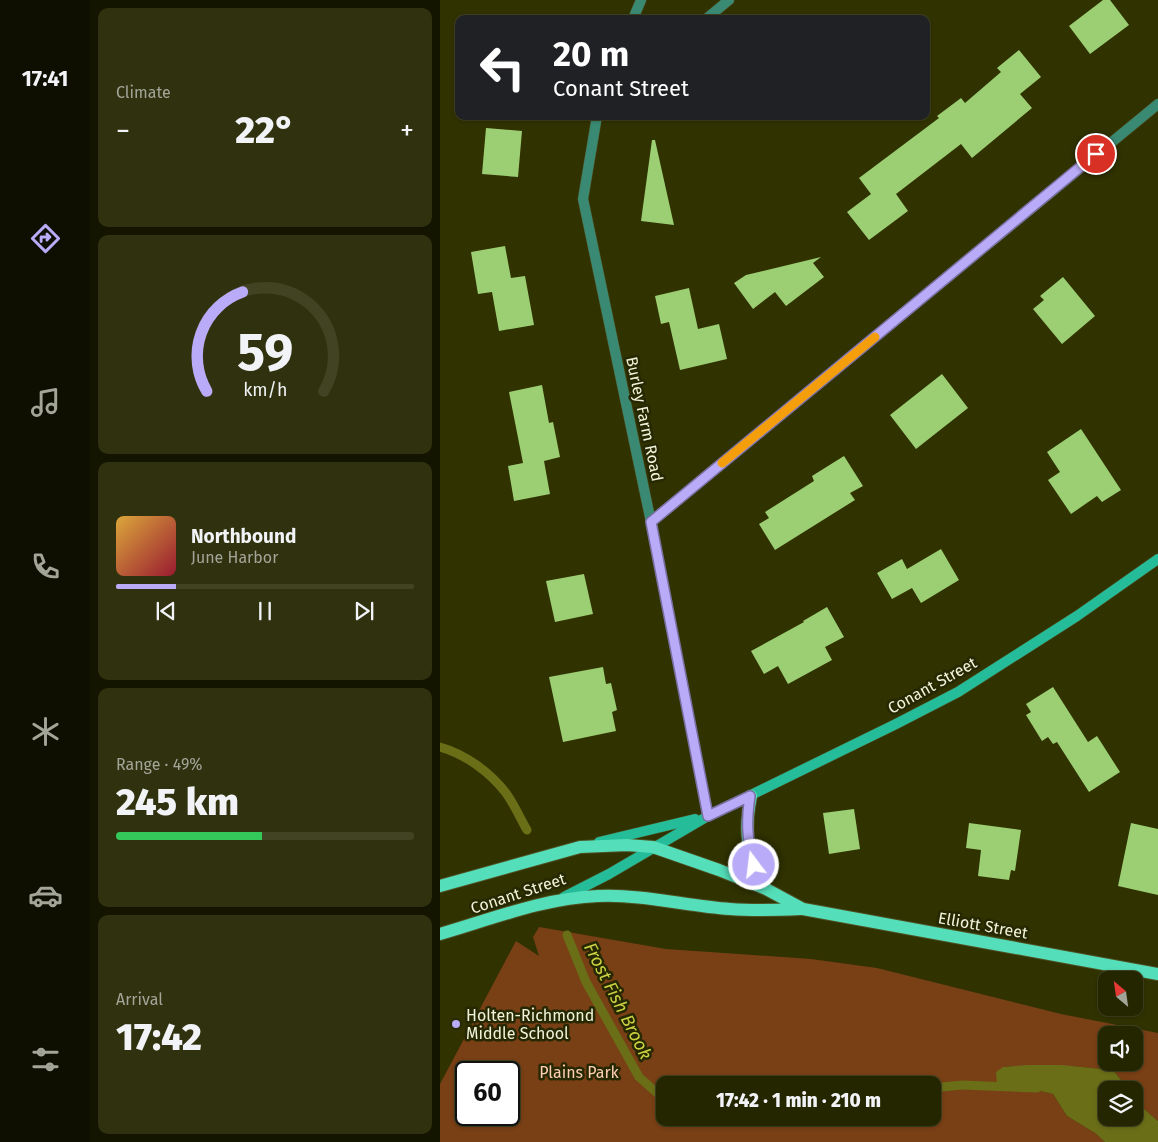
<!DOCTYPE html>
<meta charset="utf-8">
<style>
:root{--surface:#242600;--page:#30320f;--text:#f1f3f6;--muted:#a3a599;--line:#414322;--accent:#b9abf7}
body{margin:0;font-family:"Fira Sans",sans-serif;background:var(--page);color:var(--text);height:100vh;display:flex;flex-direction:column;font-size:19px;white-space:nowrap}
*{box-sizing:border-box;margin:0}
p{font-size:16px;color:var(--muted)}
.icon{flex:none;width:28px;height:28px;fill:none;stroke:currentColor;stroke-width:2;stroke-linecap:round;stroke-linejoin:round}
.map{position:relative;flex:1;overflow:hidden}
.sheet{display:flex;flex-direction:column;gap:8px;padding:8px;background:#141500;width:350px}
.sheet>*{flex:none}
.guide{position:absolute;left:15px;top:15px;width:475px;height:105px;border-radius:10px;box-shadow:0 1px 4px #0004,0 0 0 1px var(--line);background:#202124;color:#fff;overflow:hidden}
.needle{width:32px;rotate:331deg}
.fabs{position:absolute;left:658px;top:971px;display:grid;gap:10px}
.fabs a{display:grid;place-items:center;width:45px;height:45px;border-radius:10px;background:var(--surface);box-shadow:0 1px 4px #0004,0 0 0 1px var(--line);font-size:25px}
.speed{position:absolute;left:15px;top:1061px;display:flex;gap:10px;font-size:25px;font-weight:700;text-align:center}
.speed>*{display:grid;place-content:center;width:65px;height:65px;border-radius:50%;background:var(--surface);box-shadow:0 1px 4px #0004,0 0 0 1px var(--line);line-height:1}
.speed .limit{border:2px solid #111;border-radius:8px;background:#fff;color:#111}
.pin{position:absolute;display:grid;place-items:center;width:42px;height:42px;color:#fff;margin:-21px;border:2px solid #fff;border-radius:50%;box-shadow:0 1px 5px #0007}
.me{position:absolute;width:55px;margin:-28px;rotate:345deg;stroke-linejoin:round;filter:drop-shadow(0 0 4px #0008)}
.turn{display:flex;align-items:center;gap:18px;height:105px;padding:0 15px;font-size:22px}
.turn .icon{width:65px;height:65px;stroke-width:2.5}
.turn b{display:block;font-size:35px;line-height:42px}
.big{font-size:38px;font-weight:800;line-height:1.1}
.sheet .widget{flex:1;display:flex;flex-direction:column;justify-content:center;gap:8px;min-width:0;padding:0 18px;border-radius:10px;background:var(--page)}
.sheet .dial{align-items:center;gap:0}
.dial svg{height:130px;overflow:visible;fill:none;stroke:var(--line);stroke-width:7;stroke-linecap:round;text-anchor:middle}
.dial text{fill:var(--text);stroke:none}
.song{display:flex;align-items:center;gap:15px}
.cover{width:60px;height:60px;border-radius:8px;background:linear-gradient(135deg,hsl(40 70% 55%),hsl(350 70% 35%))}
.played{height:5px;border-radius:2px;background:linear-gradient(90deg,var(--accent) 20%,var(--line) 20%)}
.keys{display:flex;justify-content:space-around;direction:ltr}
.heat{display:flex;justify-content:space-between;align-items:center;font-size:28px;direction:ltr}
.charge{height:8px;border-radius:4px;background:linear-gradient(90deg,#34c759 49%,var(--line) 0)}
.trip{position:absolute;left:216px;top:1076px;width:285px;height:50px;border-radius:10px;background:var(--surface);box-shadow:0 1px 4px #0004,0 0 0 1px var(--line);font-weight:800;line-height:50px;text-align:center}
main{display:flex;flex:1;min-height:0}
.tabs{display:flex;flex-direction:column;width:90px;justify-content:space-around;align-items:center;background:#0e0f00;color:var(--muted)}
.tabs .icon{width:35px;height:35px}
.tabs .on{color:var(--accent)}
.tabs b{font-size:22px;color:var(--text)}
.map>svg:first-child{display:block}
.green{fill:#793f15;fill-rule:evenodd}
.water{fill:#6a6e17}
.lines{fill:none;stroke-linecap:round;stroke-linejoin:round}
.stream{stroke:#6a6e17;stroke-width:9}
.building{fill:#9ccf73}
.street-casing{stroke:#4f5123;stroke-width:11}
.secondary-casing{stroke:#4f5123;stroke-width:11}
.primary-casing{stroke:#4f5123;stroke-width:14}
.street{stroke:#398973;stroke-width:10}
.secondary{stroke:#24bc99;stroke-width:10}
.primary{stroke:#54deb9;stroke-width:12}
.route-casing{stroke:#786fa1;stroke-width:12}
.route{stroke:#b9abf7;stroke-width:9}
.slow{stroke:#f59e0b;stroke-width:9}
.poi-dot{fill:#b9abf7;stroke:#262802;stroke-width:2}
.labels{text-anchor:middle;stroke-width:5;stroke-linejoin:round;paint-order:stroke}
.street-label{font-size:16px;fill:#f1f4da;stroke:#262802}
.poi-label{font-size:16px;fill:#f1f4da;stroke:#262802;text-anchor:start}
.park-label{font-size:16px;fill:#fecfb3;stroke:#262802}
.water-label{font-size:18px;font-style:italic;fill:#ccd342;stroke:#262802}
</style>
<main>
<nav class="tabs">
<b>17:41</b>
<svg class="icon on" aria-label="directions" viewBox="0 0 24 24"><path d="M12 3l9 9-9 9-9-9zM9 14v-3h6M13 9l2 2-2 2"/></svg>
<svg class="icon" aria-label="music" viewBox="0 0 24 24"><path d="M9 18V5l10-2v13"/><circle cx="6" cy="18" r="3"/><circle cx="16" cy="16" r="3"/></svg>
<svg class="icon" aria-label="phone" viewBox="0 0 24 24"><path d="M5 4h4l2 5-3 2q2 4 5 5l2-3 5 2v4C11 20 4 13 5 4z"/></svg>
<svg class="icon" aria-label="climate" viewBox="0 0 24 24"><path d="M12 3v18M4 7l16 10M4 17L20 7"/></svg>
<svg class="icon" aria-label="car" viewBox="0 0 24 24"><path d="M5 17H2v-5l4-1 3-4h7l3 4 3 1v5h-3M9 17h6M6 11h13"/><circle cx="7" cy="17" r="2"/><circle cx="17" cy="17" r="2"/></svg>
<svg class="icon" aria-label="filters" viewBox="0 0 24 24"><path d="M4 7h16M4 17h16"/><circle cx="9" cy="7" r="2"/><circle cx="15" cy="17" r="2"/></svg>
</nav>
<section class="sheet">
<div class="widget"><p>Climate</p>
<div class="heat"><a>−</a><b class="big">22°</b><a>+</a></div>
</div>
<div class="widget dial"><svg viewBox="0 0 100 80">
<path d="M14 69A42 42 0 1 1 86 69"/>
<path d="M14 69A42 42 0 0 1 36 8" stroke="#b9abf7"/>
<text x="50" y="56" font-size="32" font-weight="700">59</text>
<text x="50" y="72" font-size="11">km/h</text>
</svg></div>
<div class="widget">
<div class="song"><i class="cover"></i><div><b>Northbound</b><p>June Harbor</p></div></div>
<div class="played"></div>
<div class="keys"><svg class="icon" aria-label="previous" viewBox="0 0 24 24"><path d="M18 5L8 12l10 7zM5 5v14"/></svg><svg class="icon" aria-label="pause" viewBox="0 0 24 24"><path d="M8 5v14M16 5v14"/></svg><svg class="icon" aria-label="next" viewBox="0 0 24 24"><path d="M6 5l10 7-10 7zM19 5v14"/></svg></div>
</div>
<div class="widget"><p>Range · 49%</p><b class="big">245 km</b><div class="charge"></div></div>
<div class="widget"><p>Arrival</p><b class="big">17:42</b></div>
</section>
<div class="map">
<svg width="718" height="1142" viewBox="0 0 718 1142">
<rect width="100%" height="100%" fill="#303200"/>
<!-- green -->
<path class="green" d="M99,927L226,949L371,959L437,968L621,1014L718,1033V1121C709,1113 694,1103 694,1090H689L673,1070C636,1066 600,1064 563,1067L557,1084H569L613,1094L627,1116L655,1133L665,1142H0V1084L76,941L99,956L93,937ZM666,1035H694V1062H666ZM26,1072H69V1115H26ZM225,1085H492V1118H225Z"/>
<!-- water -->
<path class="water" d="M587,1065H621L673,1070L689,1090H666V1118H694V1096L704,1109L718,1121V1142H665L655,1133L627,1116L613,1094L569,1084H557L556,1072L563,1067Z"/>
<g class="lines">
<!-- stream -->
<path class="stream" d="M0,747C25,754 50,772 66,793C74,804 80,818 87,830
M127,935L146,982L199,1077L225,1100
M492,1088L522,1085L597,1088"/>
</g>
<!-- building -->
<path class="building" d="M663,0H670L689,25L650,54L629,26Z
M579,50L601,77L580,94L592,108L532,158L521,144L456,194L468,211L429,240L407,212L431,194L419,178L499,118L497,116L521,98L525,103L561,72L557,68Z
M46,128L82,131L78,177L42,174Z
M212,140H215L234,225L201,221Z
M65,246L71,278L85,276L94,325L59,331L52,292L38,294L31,252Z
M381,257L373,263L384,277L346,306L335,292L313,309L294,283L306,275Z
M623,277L655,316L622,344L593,309L604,300L600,296Z
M249,288L258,329L279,324L287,359L240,370L229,322L221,324L215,296Z
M502,374L528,408L476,449L450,415Z
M102,385L109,423L113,422L120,457L104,461L110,494L74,501L68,466L83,463L69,392Z
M641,429L681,490L662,502L657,496L631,514L608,480L620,472L607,452Z
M404,456L423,486L410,493L415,500L335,550L319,524L329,518L325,512L374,481L372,476Z
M501,549L519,580L481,603L472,588L452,599L437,573L462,559L467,569Z
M144,574L153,614L115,622L106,581Z
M387,607L404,637L385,647L392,660L348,684L338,666L324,674L311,651L364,622L363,621Z
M163,667L166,684L171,683L177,710L172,712L176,731L123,742L109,677Z
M613,687L648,742L657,736L680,772L649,792L617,742L613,744L608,737L602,741L586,715L591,712L586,704Z
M414,809L420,849L389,854L383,813Z
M529,823L581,830L575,871L571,870L569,880L538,876L541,850L526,848Z
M691,823L718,829V895L678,886Z"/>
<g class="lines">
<defs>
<path id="street" d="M193,19L201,0
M266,19L289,0
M157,116L143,199L211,522L268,816
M211,522L718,104"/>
<path id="secondary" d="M159,842L255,819
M124,897L169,874L268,816L456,724L518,692L637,616L718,559"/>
<path id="primary" d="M311,796C303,835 308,854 326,889
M0,886L140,847L187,845L213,847L279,870L326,889L363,909
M0,934C52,919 104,898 158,896C203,894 246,906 290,909C315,911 338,910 363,909L718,974"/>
</defs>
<!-- street casing -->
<use href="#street" class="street-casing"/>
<!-- secondary casing -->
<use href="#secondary" class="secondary-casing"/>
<!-- primary casing -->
<use href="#primary" class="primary-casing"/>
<!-- street -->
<use href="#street" class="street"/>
<!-- secondary -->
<use href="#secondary" class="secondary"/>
<!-- primary -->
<use href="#primary" class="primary"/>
</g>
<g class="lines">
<defs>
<path id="route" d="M314,865C307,839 306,822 310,796L268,816L211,522L656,154"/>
</defs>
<!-- route casing -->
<use href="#route" class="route-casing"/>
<!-- route -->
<use href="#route" class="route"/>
<!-- slow -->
<path class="slow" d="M282,463L435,337"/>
</g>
<!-- markers -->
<circle class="poi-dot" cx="16" cy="1024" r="5"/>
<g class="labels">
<!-- street labels -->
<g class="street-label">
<text transform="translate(205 419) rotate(78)" y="6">Burley Farm Road</text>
<text transform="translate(492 685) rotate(-29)" y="6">Conant Street</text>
<text transform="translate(78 893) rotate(-18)" y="6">Conant Street</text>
<text transform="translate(543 925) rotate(10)" y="6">Elliott Street</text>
</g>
<!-- poi labels -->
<g class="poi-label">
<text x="26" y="1021">Holten-Richmond<tspan x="26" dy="18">Middle School</tspan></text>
</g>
<!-- park labels -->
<g class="park-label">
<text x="139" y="1078">Plains Park</text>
</g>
<!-- water labels -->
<g class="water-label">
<text transform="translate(178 1001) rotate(63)" y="6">Frost Fish Brook</text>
</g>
</g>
</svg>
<div class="fabs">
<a><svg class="needle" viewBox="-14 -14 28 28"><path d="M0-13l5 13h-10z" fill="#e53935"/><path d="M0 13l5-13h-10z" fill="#a3a599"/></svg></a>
<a><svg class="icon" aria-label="sound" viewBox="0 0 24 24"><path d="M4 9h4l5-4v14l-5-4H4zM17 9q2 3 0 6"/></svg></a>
<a><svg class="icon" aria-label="layers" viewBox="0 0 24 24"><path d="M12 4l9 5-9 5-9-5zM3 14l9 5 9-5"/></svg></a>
</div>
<div class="speed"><div class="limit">60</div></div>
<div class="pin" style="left:656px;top:154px;background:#d93025"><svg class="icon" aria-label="arrive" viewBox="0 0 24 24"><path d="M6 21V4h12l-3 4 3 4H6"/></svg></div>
<svg class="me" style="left:314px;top:865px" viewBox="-20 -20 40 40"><circle r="17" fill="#b9abf7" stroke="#fff" stroke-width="3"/><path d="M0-11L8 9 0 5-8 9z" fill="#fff"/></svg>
<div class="trip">17:42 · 1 min · 210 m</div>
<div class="guide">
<div class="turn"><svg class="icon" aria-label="left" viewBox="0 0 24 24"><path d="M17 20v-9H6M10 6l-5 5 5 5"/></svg><div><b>20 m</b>Conant Street</div></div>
</div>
</div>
</main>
